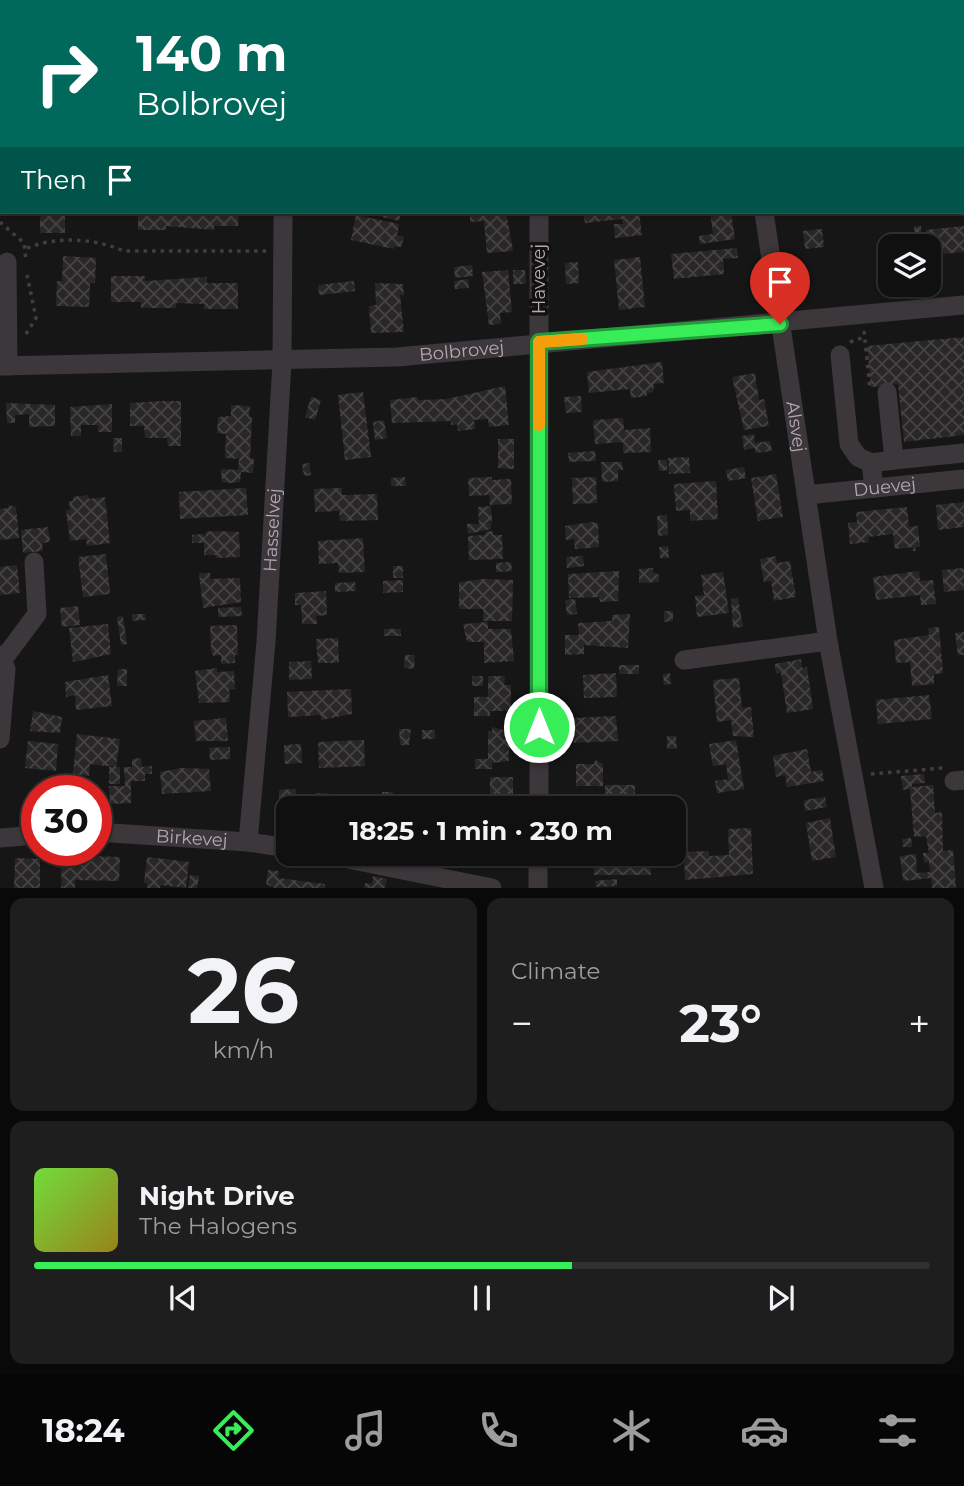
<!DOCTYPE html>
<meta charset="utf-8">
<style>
:root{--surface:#111010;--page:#1e1e1e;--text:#f1f3f6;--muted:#9c9d9f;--line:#303030;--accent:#37ee59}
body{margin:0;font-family:Montserrat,sans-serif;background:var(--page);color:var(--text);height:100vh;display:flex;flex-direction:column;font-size:26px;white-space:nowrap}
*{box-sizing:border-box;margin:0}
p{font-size:23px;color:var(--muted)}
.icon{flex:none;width:38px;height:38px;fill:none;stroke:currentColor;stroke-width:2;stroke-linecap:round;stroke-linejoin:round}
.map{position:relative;height:888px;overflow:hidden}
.side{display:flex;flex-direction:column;gap:10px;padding:10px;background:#090909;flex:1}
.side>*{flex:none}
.hud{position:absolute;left:0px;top:0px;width:964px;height:214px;box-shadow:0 2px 5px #0004,0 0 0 2px var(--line);background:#00695c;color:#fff;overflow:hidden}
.tools{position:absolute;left:878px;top:234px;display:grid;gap:14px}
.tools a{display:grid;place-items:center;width:63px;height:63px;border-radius:14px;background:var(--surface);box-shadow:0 2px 5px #0004,0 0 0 2px var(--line);font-size:35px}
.speed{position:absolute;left:21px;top:775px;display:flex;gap:14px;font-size:35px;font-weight:700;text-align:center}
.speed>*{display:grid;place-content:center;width:91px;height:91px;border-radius:50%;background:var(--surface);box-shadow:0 2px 5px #0004,0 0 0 2px var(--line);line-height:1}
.speed .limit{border:10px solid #d22;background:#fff;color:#111}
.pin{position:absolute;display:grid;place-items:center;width:60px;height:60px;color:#fff;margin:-72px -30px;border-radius:50% 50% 50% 0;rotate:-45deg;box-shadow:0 0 7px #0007}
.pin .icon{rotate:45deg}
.me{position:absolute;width:77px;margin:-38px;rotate:0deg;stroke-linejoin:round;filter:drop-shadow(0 0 5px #0008)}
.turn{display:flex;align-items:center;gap:24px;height:147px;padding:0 21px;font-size:32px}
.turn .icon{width:91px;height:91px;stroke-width:2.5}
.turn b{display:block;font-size:49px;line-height:60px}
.then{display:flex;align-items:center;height:66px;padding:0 21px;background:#0003;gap:14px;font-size:26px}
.big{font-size:52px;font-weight:700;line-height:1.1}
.side .tile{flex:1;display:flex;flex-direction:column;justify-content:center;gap:10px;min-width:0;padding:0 24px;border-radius:14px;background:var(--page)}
.side .dial{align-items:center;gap:0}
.dial b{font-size:91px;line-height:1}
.song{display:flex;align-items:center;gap:21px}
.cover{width:84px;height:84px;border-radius:10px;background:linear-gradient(135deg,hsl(100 70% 55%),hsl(50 70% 35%))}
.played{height:7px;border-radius:4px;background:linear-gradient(90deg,var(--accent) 60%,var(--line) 60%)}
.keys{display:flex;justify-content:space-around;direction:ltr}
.heat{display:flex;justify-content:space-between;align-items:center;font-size:38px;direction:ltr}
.side .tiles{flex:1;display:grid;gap:10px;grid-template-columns:1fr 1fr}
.tile:last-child{grid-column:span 2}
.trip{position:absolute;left:276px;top:796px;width:410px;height:70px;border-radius:14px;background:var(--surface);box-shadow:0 2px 5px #0004,0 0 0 2px var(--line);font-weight:700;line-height:70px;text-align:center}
.dock{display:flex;height:112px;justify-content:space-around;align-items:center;background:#070606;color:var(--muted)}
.dock .icon{width:49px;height:49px}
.dock .selected{color:var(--accent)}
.dock b{font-size:32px;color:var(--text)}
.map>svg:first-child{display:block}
.building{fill:url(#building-cross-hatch)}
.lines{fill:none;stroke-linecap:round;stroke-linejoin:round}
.path{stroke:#433d42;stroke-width:3.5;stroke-dasharray:3.5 5;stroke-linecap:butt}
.minor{stroke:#3c373a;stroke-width:19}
.route-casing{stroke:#249b3a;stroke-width:18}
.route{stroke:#37ee59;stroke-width:12}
.slow{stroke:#f59e0b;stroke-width:12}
.labels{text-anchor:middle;stroke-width:7;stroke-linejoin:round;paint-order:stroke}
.street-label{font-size:18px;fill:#b7a8b4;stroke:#121111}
</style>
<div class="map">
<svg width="964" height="888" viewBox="0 0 964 888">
<defs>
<pattern id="building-cross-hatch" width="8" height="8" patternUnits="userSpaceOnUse" patternTransform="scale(1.75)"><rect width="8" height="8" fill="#282627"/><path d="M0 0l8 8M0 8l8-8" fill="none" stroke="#454344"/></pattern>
</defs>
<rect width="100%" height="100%" fill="#171616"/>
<!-- building -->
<path class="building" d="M40,212H65V233H40Z
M138,212H239L238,226H214V230L166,226V230H138Z
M384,212H401L399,221L382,217Z
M470,212H506L513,251L487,253L484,221L470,222Z
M583,212H639L642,235L615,238L614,224H623L622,219L585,223Z
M710,212H731L735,239L700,244L699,236L713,234Z
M356,215L399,224L397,235L404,237L401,247L394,246V249L351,240Z
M914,226H921L922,238L915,239Z
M964,226V252L929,255L926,230Z
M822,229L824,247L805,249L803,231Z
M905,241L906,247H891V279H884L881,244Z
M737,248L738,258L723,259L724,274L674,279L671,254Z
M63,256L96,258L95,283H90L89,307L56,306L57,281H62Z
M640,257L645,307L619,310L614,260Z
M578,262L579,283L566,284L565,263Z
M472,265L473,276L455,278L454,267Z
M508,270L512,312L500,313L501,324L489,325L482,272Z
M513,270H525L526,284H513Z
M111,276H145V281L207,277V283H238V309H204V304L176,303V308H141V302H111Z
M468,279L469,288L455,289L454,281Z
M354,281L355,291L319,295L318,285Z
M375,283L403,284L404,295H400L404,332L371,333L369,306L376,305Z
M964,337V435L904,442L898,384L871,387L867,346Z
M662,362L664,383L654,384L653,392L647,393V396L631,398L630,389L589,393L587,372Z
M755,373L759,400L764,399L769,426L744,430L732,377Z
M505,386L509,425L489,427L488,419L474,420L475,429L458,431L457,424L451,425V421L392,423L390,400L418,397V400L447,399Z
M363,392L371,457L345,460L338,395Z
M581,396L582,412L566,413L564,397Z
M311,397L321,400L315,420L305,417Z
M163,401H181V446H168L167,438H145L144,426H130V403Z
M6,403L55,405V426L29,427V414L15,415V423H7Z
M112,404V432H98V425H81V436H71L70,407Z
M231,405L250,406L249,417H252L250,458H254L253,473L241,472L240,482L231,483L222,482L221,469L238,470L239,459L225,458L226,434L217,433L218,417L231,416Z
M623,418L624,430L650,428L651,452L623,453V442L595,444L593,420Z
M384,420L387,438L375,440L373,422Z
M754,434L755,443L770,441L772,451L755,453V448L744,450L742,436Z
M113,438H122V452H114Z
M498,439H514V469L498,468Z
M595,451L596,461L569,462L568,453Z
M689,457L690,473L669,474L668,458Z
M658,460H667V470L659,471Z
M601,462H622L623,470H618V481L602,482Z
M309,463L311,475L304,476L302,464Z
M744,467L746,478L728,481L726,470Z
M776,474L783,517L758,521L751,478Z
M405,477L406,486H391V478Z
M492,477V480L511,479L512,504L490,505L489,495L469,496L468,478Z
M596,477L597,503L573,504L572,478Z
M716,481L718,519L690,521V510L676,511L674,484Z
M246,488L248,515L180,519L179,492Z
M342,488V495L377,494L378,520L340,521L339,511L315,512L314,489Z
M88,495L89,499L105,497L110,543L87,546L86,539L70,541L66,510H70L69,501H73V497Z
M964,502V527L938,530L936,505Z
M8,505L16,507L19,538L0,540V509L9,508Z
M491,506L492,522L484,523H491V529L468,534L467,524H479L478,507Z
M907,507L909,527L918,526L920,547H916V551H913V547L895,549L893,534L868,537L869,542L850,544L848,523L857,522L856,512Z
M667,515L668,535L658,536L657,516Z
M592,522L598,524L599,547L575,549L574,539L566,540L565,526Z
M48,527L50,542L42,543L43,551L23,553L21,530Z
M214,531L239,532L240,557L216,558V555H204V543H192V535L203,534L206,538L205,532Z
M493,531V535H502L503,559L469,560L468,536L485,535V532Z
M363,538L365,572L339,573L338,563L319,564L318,541Z
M668,546L669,558H660L659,547Z
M106,554L110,594L83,597L78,557Z
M583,556L584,566L567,568L566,557Z
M776,556L777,563L790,561L796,597L774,601L771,581L764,582L760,559Z
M511,562L512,571L496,572V563Z
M17,565L20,593L0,595V567Z
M393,566H403V578H393Z
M653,568V572L659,575V582L639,583V569Z
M964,568V590L944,592L942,570Z
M619,571L618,601L600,602L599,597L569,598L568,574Z
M919,571L920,581L933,580L936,604L921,605L920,595L876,600L873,577Z
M723,572L729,613L697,617L695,596L704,595L701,575Z
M199,573H210V579L240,578L241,602L203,608Z
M484,579L513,580L512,621H483V609H459V582Z
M403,580V592L383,593V581Z
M355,582L356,591L335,592V583Z
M326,591L327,615L316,616L317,624H302L301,605H295V593Z
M738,598L743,627L733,628L731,599Z
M575,599L577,614L567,615L565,600Z
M78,606L80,625L62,627L60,608Z
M241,607L242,616L218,617V608Z
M664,611H673V621L664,622Z
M132,614H145L146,620L132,621Z
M630,614L628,648L584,645V654L565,655V635H579L578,623L612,621V615Z
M123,616L127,644L121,645L117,617Z
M488,622V629H511L514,661L484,663V642H467L463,624Z
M108,624L111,654L73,662L69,628Z
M237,625L238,655H235V663L221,664V655L213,656L211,649L210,626Z
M939,627L943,673L934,674V684L912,686L910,662L896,663L894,640L929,635L928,628Z
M384,629H401V636H384Z
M964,632V655H958L955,633Z
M338,638L339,663H318L316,639Z
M405,655H415L414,669L404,668Z
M801,659L802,668L807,667L813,709L787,713L781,673L776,674L775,664Z
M311,661L312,679L289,680V662Z
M619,665H639V674H619Z
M217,668V672L234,671L235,689L229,690L230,702L199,703L195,671Z
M118,669H127V686H117Z
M616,673L617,697L584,698L583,675Z
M670,673L671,684L664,685L663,674Z
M108,675L112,706L76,710L75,695L66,697L65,682Z
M472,676H483V686H472Z
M488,676H505L504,685H511V711H490V716H474V697H488Z
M739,678L742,708L751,707L754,737L733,736L731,720L717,722L713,680Z
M351,689L352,714L321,720V715L288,717L287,692Z
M929,695L932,719L878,724L876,700Z
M33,711L62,717L60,733L30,731Z
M616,716L618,741L574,743L573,718Z
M226,718L228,741H196L194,721Z
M492,727L509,731V761L492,763V769H475V759H488V731H492Z
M399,729H411L409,745H400Z
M422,730H435V739H422Z
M77,734L120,739L116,767L90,764L89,776L73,774Z
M667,736H676L677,749H667Z
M364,740L365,766L319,768L318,742Z
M736,740L744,789L717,793L715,781L728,779L726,764L713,766L709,744Z
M28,741L58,744L56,771L25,768Z
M301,744L302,763L285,764L284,745Z
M230,747V759L210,760L209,748Z
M807,749L811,772L822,770L824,781L787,787L785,775L776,777L773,756Z
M141,758L142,767L152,766V774H145V781H131V803L110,804L109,786H125L124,767H132V759Z
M595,760L603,764V786H576V764H594Z
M109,767H120V784H109Z
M182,768L209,769L211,791L162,794L160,772Z
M924,774L925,783L912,784V787L933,785L935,813L942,812L943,851L953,850L956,888H932L931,878L903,881L900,856L916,854L917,873L930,872L929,862L924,863L923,853H929L926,836L914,837L910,789L903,790L901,776Z
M490,777H513V800H490Z
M605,785H635V796H605Z
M296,789V798L279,799V790Z
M382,792H393L392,800L382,799Z
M319,793L342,795V808H301V797Z
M633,796H652V806L634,808Z
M397,797L407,798V808H388L397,806Z
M825,797L827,807L805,811L804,800Z
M830,818L836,857L812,861L806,823Z
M751,828L753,874L685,880L684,852L709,851V856L729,855L728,829Z
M911,838L912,847H903L902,839Z
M565,854H586L587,859L566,860Z
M593,854H618V861L635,860L634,854H650L651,875H594Z
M62,855L120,857L119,881L75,880V888H61Z
M147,857L189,862L186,888L161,885L160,888H147V883H144Z
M15,858L40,859V888H14Z
M268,870L279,871L278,878L325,884V888H275L266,884Z
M190,875L199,876L197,888H188Z
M373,876L387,879L385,888H364L365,883L372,884Z
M617,879V886L596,887L595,881Z"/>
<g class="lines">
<!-- path -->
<path class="path" d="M444,0L445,2
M161,2L162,0
M0,119L2,118
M0,158L2,160
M0,205L2,201
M0,222L24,243L26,261
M27,248C58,236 93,238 124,251H267
M864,331L870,389
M26,334L36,318L27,275
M850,342L865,337
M871,774L943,768"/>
<!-- minor -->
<g class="minor">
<path d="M406,0L407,2"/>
<path d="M641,0L642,2"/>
<path d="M732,0V2"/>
<path d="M962,133H964"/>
<path id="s1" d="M764,212L828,641L874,888"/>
<path d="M7,262L8,366"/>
<path d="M840,355L849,444L858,457L871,463L874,488"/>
<path id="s2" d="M0,366L397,357L964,305"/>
<path d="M894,460L964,453"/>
<path d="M871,463L894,460L887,392"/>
<path id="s3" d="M806,495L964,479"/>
<path d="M0,655L6,669L0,739"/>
<path d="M4,658L37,614L34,562"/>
<path d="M684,660L828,641"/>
<path d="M954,781L964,780"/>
<path d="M539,808V212"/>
<path id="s4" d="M96,832L248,842L289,848"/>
<path d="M0,838L37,835"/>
<path id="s5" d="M248,842L266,642L282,362L283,218"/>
<path d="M323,854L492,888"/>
<path d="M538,888V854"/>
</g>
</g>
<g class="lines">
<defs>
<path id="route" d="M539,727V342L780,324"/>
</defs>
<!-- route casing -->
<use href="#route" class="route-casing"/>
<!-- route -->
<use href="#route" class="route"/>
<!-- slow -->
<path class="slow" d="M539,425V342L582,339"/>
</g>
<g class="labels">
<!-- street labels -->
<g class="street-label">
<text transform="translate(539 279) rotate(-90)" y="6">Havevej</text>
<text dy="6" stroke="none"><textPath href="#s2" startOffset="462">Bolbrovej</textPath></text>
<text dy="6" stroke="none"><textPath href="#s1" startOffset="217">Alsvej</textPath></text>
<text dy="6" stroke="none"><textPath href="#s3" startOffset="79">Duevej</textPath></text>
<text dy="6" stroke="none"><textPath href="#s5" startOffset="313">Hasselvej</textPath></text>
<text dy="6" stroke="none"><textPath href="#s4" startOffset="96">Birkevej</textPath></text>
</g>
</g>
</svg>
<div class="tools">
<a><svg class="icon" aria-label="layers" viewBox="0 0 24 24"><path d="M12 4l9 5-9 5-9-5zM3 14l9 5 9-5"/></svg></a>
</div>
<div class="speed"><div class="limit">30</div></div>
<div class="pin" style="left:780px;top:324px;background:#d93025"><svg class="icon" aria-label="arrive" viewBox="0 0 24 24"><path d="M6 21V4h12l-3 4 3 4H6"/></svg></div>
<svg class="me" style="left:539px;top:727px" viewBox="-20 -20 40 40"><circle r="17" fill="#37ee59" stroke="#fff" stroke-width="3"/><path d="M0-11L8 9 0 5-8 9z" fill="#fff"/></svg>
<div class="trip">18:25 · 1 min · 230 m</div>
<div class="hud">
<div class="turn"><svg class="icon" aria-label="right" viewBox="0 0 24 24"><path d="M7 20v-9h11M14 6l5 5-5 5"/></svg><div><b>140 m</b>Bolbrovej</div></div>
<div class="then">Then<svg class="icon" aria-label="arrive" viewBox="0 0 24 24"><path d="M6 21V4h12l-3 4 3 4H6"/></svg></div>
</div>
</div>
<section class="side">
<div class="tiles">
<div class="tile dial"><b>26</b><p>km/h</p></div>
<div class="tile"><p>Climate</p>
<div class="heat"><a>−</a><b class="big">23°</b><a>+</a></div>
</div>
<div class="tile">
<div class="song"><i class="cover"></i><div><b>Night Drive</b><p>The Halogens</p></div></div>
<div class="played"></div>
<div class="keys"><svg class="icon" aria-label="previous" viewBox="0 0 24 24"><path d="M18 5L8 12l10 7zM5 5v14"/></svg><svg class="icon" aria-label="pause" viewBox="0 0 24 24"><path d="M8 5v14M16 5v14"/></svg><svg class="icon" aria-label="next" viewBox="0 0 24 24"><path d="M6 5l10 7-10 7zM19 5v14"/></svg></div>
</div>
</div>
</section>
<nav class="dock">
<b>18:24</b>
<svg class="icon selected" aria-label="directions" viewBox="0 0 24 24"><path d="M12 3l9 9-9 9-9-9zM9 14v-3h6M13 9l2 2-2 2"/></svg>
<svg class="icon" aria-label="music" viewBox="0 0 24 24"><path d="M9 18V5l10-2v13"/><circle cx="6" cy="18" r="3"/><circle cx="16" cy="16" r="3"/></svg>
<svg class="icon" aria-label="phone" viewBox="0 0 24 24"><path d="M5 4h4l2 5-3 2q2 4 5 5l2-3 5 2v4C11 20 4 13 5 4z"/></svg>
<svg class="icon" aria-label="climate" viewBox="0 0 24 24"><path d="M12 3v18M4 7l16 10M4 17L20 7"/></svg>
<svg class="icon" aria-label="car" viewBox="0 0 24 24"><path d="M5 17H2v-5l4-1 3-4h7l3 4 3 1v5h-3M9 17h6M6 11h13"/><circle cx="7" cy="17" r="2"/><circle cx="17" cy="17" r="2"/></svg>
<svg class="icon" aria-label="filters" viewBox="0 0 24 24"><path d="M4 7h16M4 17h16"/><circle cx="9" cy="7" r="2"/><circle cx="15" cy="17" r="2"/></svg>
</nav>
